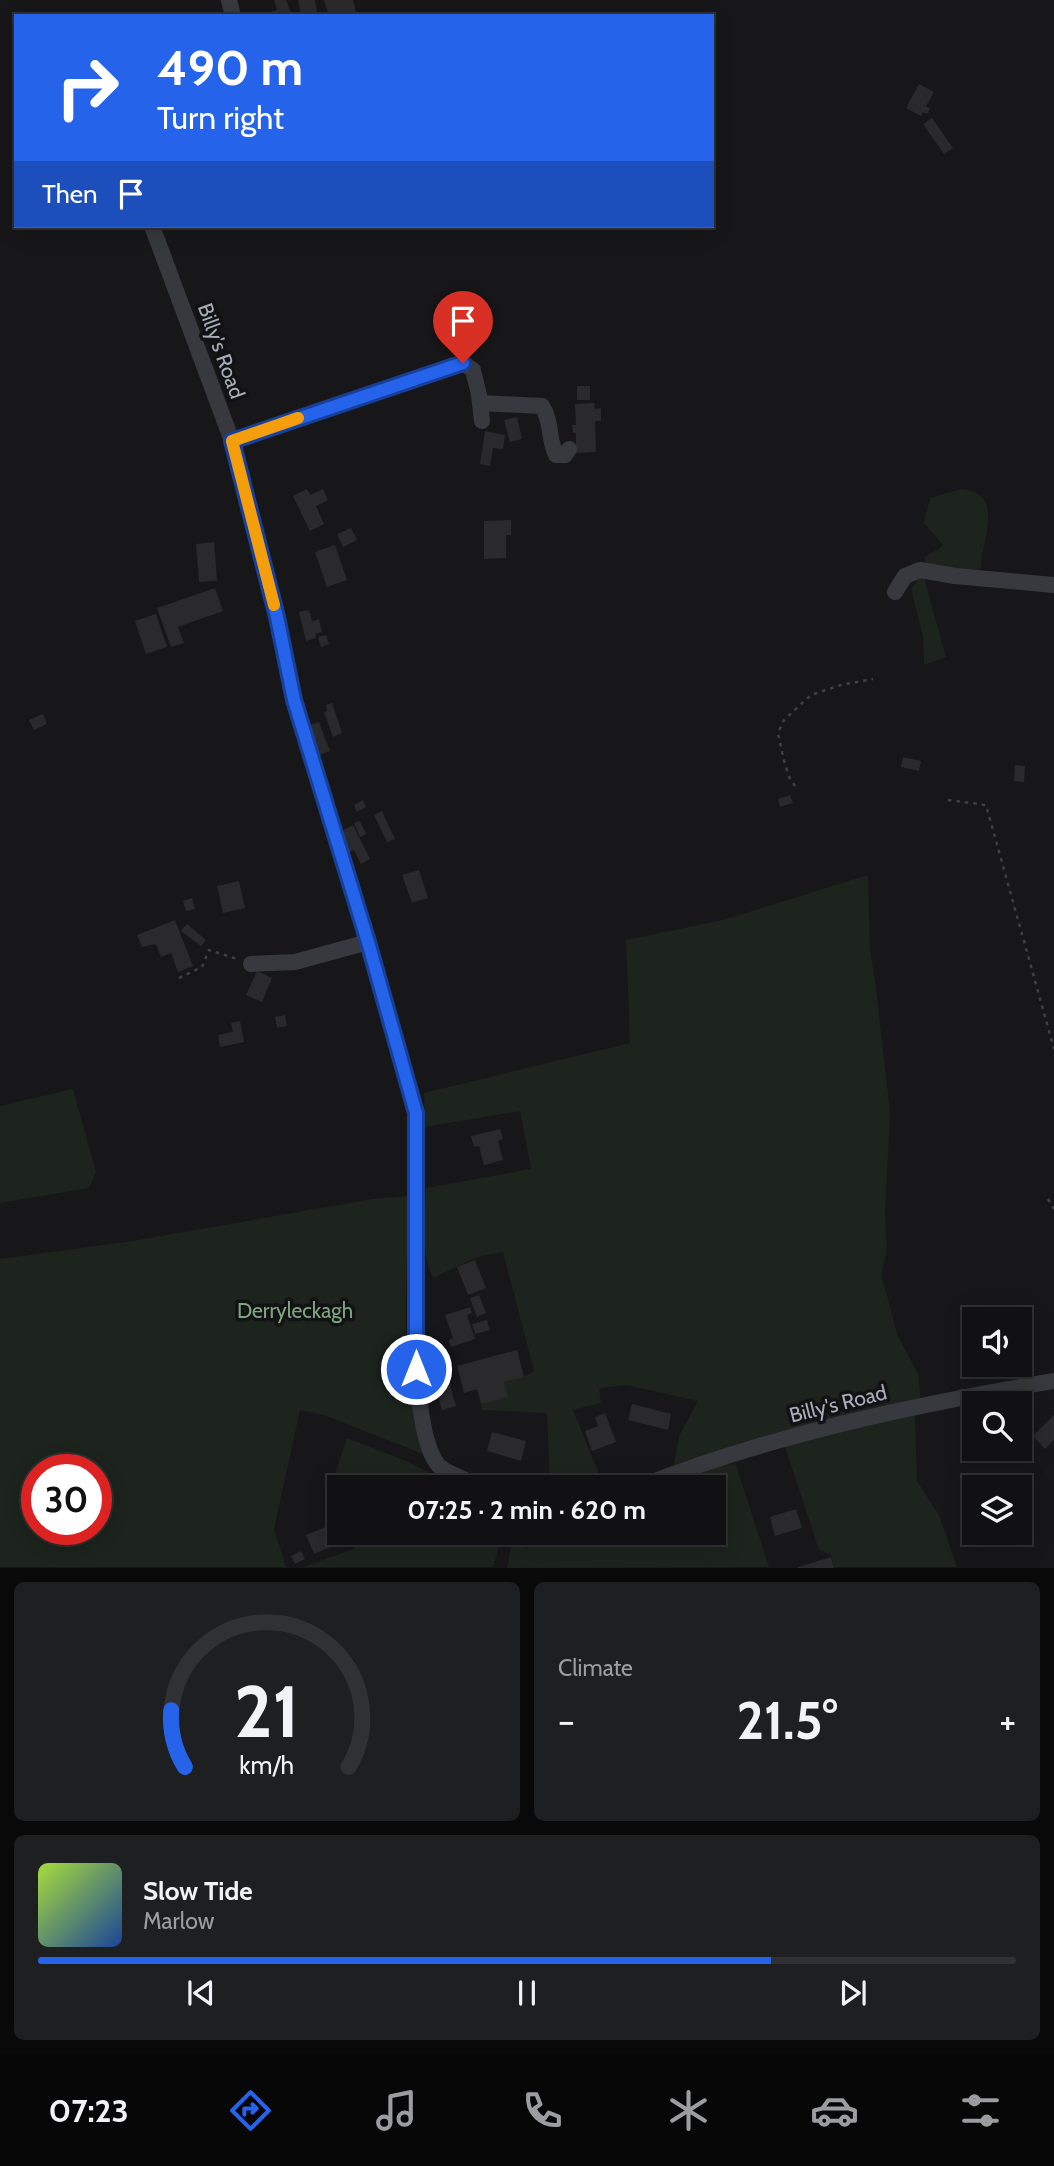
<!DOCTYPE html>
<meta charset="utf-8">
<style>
:root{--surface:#111113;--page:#1e1f21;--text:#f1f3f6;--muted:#9c9da0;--line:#303133;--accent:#2563eb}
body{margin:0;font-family:Cabin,sans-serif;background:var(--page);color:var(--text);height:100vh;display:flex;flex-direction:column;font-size:26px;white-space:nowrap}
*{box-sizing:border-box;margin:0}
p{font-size:23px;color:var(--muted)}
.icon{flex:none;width:38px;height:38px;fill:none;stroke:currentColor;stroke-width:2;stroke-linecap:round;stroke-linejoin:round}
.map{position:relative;height:1568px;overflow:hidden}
.sheet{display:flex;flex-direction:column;gap:14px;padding:14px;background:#09090a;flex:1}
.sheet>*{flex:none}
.banner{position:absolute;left:14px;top:14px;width:700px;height:214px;border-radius:0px;box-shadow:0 4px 18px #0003,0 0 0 2px var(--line);background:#2563eb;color:#fff;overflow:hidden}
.tools{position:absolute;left:962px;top:1307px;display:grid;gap:14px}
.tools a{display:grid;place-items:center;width:70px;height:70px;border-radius:0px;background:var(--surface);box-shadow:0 4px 18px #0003,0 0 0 2px var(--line);font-size:35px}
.speed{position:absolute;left:21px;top:1454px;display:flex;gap:14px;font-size:35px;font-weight:700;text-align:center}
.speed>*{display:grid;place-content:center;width:91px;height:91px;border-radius:50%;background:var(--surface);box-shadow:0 4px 18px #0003,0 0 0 2px var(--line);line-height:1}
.speed .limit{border:10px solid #d22;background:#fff;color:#111}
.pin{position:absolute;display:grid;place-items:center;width:60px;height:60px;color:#fff;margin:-72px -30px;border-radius:50% 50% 50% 0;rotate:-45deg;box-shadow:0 0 7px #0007}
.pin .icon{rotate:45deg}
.me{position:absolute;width:77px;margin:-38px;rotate:0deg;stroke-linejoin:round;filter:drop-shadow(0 0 5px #0008)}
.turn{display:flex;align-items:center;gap:24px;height:147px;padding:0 28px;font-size:32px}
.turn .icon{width:91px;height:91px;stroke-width:2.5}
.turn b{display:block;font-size:49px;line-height:60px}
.then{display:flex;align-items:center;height:66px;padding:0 28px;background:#0003;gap:14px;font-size:26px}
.big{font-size:52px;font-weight:700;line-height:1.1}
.sheet .card{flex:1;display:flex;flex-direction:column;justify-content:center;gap:10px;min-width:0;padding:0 24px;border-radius:10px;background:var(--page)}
.sheet .dial{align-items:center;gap:0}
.dial svg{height:182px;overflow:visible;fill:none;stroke:var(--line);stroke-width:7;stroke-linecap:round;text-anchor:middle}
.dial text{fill:var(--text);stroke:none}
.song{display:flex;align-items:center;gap:21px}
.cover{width:84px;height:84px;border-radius:10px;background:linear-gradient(135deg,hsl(80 70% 55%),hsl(220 70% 35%))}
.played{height:7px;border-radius:4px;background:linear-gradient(90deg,var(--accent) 75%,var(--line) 75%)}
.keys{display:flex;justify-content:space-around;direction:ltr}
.heat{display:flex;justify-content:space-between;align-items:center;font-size:38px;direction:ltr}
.sheet .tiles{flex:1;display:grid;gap:14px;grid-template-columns:1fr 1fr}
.card:last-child{grid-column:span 2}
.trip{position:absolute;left:327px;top:1475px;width:399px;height:70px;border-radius:0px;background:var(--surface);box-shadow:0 4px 18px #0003,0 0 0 2px var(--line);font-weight:700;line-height:70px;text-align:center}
.menu{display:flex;height:112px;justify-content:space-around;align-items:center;background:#070708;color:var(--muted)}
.menu .icon{width:49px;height:49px}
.menu .current{color:var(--accent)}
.menu b{font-size:32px;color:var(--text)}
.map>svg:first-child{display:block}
.green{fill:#1c241d;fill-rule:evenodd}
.building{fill:#2a2a2d}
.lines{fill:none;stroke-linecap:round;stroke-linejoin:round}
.path{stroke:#3d4045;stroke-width:2.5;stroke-dasharray:3.5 5;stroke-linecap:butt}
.minor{stroke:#37393e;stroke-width:16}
.route-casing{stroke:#184099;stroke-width:18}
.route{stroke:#2563eb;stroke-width:12}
.slow{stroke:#f59e0b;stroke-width:12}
.labels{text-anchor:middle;stroke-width:7;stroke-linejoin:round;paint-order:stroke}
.street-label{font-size:21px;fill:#a8adba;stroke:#121214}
.park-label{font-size:21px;fill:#7da680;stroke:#121214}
</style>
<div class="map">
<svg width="1054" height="1568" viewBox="0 0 1054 1568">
<rect width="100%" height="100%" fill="#171719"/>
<!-- green -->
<path class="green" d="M961,489C1007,493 981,540 981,568L977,571L927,566L924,558C930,552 937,552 943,545L924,523L930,498Z
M919,578H924L946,657L924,665L923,637L911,589Z
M868,875L870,950L876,988L890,1113L885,1213L887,1250L881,1273L897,1334L918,1374L921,1402L673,1470L679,1436L698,1401L627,1385L599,1388L601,1403L573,1410L604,1486L550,1487L547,1413L482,1410L481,1404L504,1382L524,1377L534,1371L503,1252L477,1257L433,1278C420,1250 424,1219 426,1188L531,1169L520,1111L425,1127L424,1093L630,1043L626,940L723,920Z
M73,1089L96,1172L89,1188L0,1203V1106Z
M409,1196C407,1281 398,1372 423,1454L324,1415L300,1410L274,1529L286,1567H0V1259L133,1241L373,1199ZM37,1470H96V1530H37Z
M915,1414L917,1481L940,1517L957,1567H834L831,1555L819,1550L784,1444Z
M347,1438L406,1461L458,1487L340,1488L339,1510L335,1474Z
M715,1463L736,1465L769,1567L507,1568L512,1542L527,1548L532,1533H714V1488L649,1487Z
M349,1533H503L493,1567H304L355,1548Z"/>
<!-- building -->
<path class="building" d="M274,0H286L292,16H272L271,12L277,10Z
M298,0H315L317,12L313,13L314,16H301Z
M324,0H353L357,16H329Z
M919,84L934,92L926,106L930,109L927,114L923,112L921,116L906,108Z
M932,118L953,148L944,154L923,124Z
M577,386H590V400H577Z
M594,403L595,409L601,408V421H595L596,452L576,453V433H573L572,425H576L575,404Z
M517,417L522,439L510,442L504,420Z
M485,431L505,435L503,449L493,448L490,466L480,464Z
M307,489L310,495L323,489L328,500L316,506L324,524L310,531L293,496Z
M511,520V535H506V558L484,559V521Z
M351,528L357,540L343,547L337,534Z
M214,542L217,581L199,582L196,544Z
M335,545L347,580L327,587L315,552Z
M215,588L223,611L178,627L184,643L171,647L157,608Z
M309,610L312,621L319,619L322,632L315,634L316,638L306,641L299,612Z
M156,614L167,647L146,654L135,621Z
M326,635L329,644L321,647L318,637Z
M332,703L342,733L333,737L324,712L327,711L326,705Z
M43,714L47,724L34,730L29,720Z
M319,722L330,751L320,755L309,725Z
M903,757L921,761L919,771L901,767Z
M1015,765L1025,766L1024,782L1014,781Z
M790,795L793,803L780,807L778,799Z
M363,800L366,807L357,812L354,805Z
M382,811L395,839L387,842L374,815Z
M360,821L366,834L360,837L354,823Z
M353,825L370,859L361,864L354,850L348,853L340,832Z
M419,870L428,898L412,903L402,875Z
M239,881L245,908L223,913L217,886Z
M192,898L195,909L186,911L183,901Z
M175,920L193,966L178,972L171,953L161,957L156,944L142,947L137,935Z
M187,924L206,940L201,946L181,931Z
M257,971L272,978L262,1002L246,995Z
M285,1015L287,1026L277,1028L275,1017Z
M240,1021L244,1042L220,1047L218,1035L233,1032L231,1023Z
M500,1129L503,1139L498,1141L503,1160L484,1165L479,1146L474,1147L471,1136Z
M475,1260L486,1288L468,1295L457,1267Z
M479,1295L486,1313L477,1317L470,1298Z
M470,1307L472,1313L467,1315L475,1339L451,1347L449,1340L453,1338L445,1315Z
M487,1320L490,1330L475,1334L472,1324Z
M517,1350L524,1377L504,1382L508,1397L481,1404L477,1389L464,1393L457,1366Z
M446,1371L456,1406L442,1410L432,1375Z
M632,1404L671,1414L668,1430L628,1420Z
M605,1413L616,1442L592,1451L585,1431L598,1426L595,1417Z
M1054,1415V1440L1045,1449L1033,1436Z
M492,1432L526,1441L521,1461L487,1451Z
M796,1509L802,1528L775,1536L770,1517Z
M337,1522L340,1533H342L345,1541L314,1554L306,1535Z
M301,1551L305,1559L295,1564L291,1556Z
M831,1557L834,1568H798V1567Z"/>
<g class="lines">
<!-- path -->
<path class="path" d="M795,786L790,779L784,761L778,733L784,720L811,695L841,685L873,679
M948,800L986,805L1054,1049
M179,978L202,967L209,950L237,959
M1048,1199L1054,1209"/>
<!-- minor -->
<path class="minor" d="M229,0L233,16
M152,226L232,441L277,617L294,700L368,942L416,1113V1369C419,1394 422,1447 439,1466C446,1473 473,1483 483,1488
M480,403L542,406C552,421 548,439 556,455H565L569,449
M232,441L463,363L473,370L479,395L482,421
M895,592L905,576L920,570L955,576L1054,585
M251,964L295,962L368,942
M637,1488C770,1435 913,1405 1054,1381"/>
</g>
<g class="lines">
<defs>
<path id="route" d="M416,1369V1113L368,942L294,700L277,617L232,441L463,363"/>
</defs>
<!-- route casing -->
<use href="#route" class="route-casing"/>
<!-- route -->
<use href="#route" class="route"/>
<!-- slow -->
<path class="slow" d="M274,605L232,441L298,418"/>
</g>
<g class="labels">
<!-- street labels -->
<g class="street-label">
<text transform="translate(221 351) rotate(70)" y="7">Billy's Road</text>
<text transform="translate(838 1404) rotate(-14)" y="7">Billy's Road</text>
</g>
<!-- park labels -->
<g class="park-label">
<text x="295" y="1318">Derryleckagh</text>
</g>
</g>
</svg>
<div class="tools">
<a><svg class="icon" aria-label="sound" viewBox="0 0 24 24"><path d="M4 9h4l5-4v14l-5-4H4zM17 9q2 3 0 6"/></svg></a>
<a><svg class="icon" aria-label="search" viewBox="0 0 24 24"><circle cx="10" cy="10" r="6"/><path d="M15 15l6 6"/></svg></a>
<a><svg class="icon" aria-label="layers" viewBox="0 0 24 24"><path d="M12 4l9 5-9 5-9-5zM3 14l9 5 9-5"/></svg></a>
</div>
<div class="speed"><div class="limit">30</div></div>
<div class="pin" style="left:463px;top:363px;background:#d93025"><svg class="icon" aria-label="arrive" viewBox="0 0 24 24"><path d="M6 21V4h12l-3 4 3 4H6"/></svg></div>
<svg class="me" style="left:416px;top:1369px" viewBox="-20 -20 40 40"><circle r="17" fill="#2563eb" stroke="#fff" stroke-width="3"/><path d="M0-11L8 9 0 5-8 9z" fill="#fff"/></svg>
<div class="trip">07:25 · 2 min · 620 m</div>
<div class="banner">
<div class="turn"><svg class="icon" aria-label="right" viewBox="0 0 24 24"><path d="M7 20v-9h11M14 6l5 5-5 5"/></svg><div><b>490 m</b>Turn right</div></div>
<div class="then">Then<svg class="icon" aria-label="arrive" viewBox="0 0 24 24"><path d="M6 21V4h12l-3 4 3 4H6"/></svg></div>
</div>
</div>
<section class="sheet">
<div class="tiles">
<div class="card dial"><svg viewBox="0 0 100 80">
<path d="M14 69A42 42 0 1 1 86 69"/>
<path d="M14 69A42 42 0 0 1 8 44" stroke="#2563eb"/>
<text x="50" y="56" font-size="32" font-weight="700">21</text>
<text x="50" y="72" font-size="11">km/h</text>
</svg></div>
<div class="card"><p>Climate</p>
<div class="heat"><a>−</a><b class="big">21.5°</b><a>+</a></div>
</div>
<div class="card">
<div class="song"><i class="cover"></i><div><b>Slow Tide</b><p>Marlow</p></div></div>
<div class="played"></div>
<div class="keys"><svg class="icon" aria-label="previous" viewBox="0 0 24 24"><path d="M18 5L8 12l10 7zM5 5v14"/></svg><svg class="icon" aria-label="pause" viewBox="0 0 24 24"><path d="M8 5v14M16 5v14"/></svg><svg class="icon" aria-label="next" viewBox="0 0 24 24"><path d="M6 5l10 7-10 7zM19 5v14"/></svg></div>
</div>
</div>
</section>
<nav class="menu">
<b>07:23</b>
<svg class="icon current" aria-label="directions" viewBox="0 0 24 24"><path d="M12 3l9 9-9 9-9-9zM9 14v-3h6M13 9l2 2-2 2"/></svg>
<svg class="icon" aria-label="music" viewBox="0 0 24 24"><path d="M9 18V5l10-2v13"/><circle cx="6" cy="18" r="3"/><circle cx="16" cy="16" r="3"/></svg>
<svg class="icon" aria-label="phone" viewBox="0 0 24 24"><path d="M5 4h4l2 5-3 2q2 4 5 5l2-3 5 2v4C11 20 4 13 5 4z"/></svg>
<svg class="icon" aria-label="climate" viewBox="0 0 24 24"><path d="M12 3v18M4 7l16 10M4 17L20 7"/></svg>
<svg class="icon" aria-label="car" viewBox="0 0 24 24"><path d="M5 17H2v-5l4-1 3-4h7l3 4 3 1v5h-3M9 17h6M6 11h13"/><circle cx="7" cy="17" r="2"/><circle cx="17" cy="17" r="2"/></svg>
<svg class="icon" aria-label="filters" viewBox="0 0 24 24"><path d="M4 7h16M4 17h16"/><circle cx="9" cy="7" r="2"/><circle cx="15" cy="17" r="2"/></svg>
</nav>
